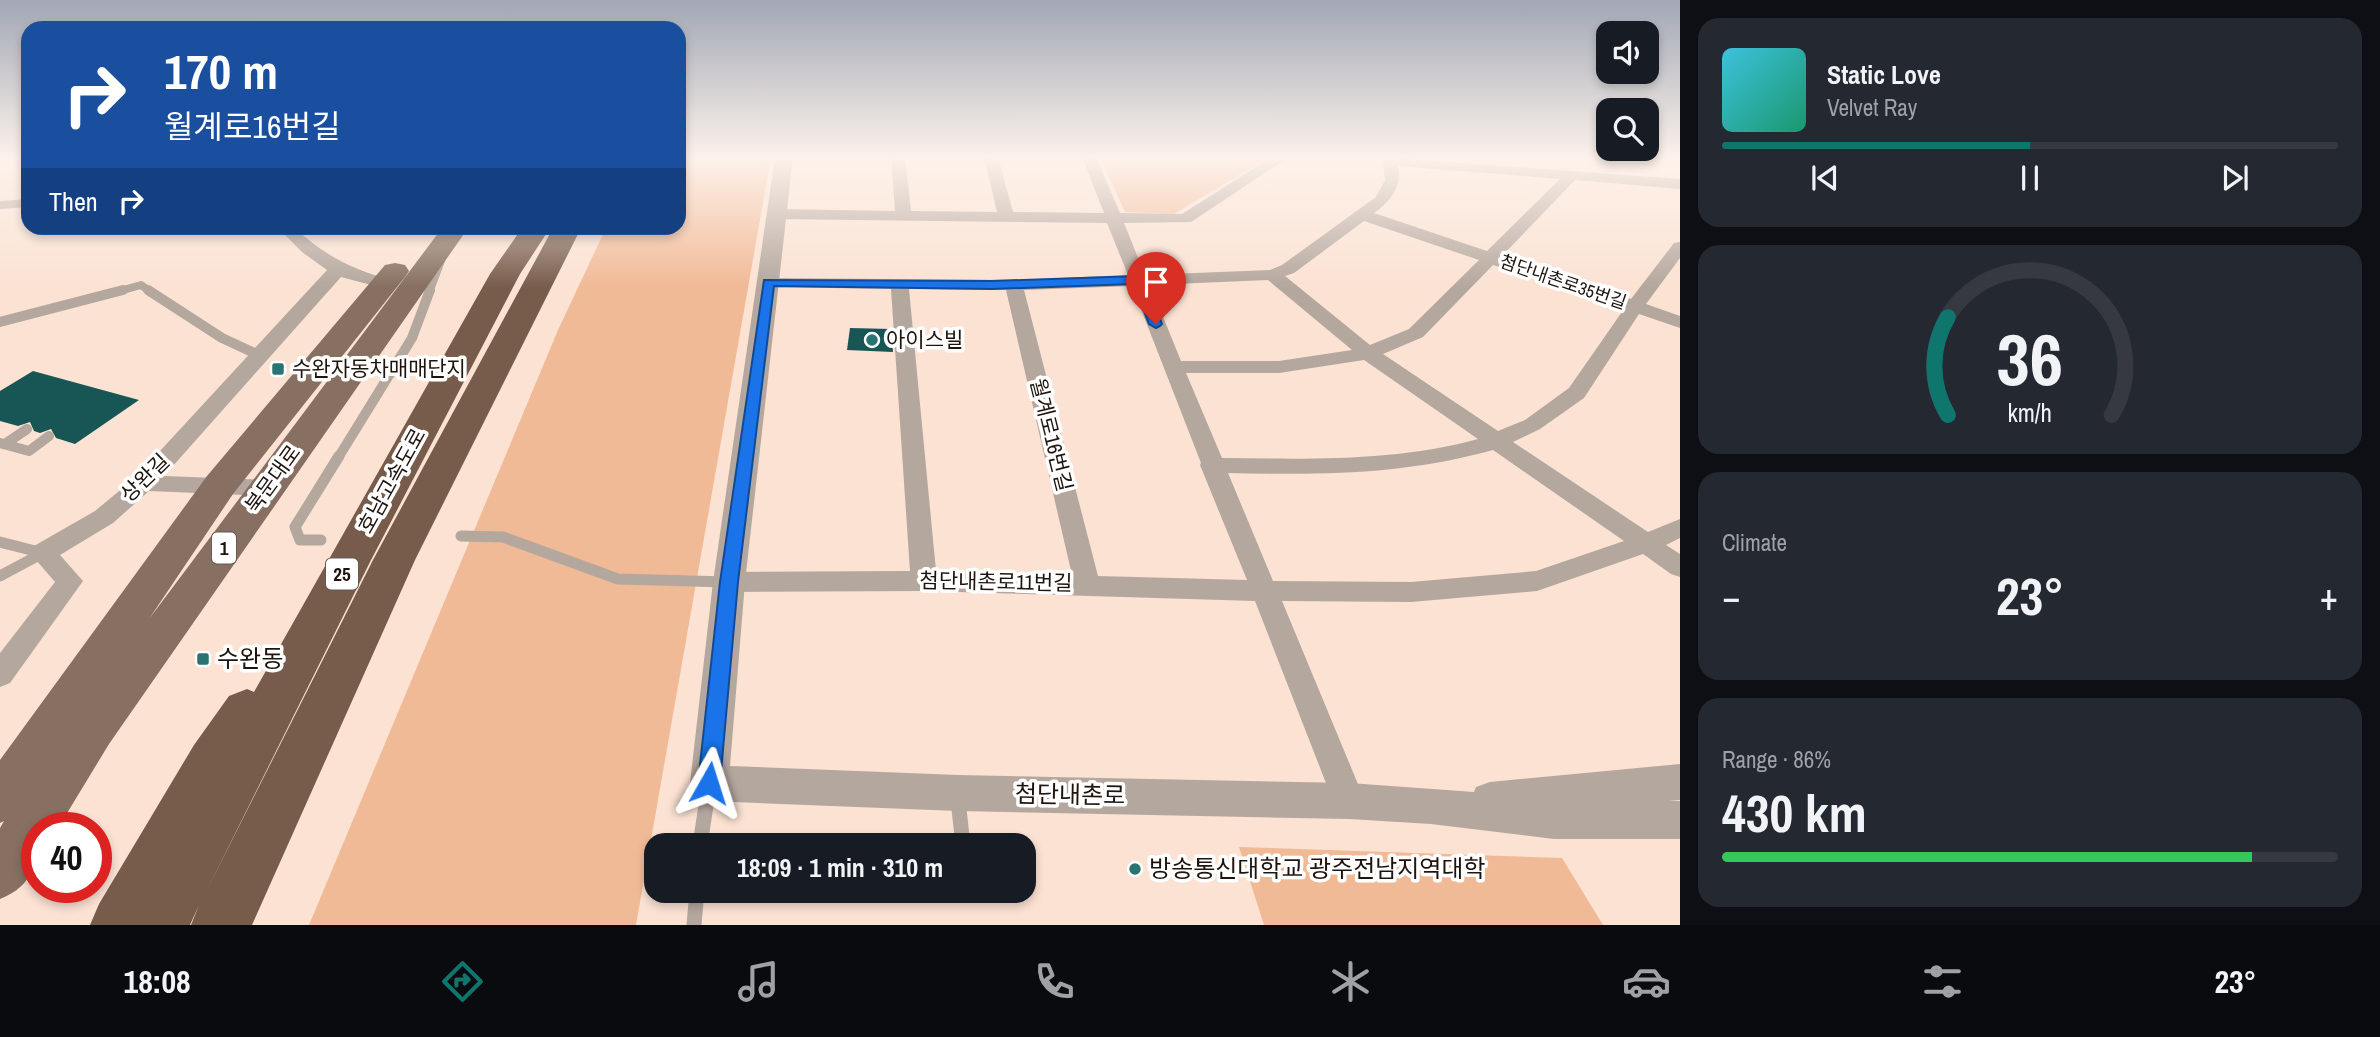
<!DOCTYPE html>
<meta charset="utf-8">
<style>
:root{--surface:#171b24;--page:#242831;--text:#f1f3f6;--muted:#9ea1a6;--line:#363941;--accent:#0f766e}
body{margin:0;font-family:"Archivo Narrow","Noto Sans KR",sans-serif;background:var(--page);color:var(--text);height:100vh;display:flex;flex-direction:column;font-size:26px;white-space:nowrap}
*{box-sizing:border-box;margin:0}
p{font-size:23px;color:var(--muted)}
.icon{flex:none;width:38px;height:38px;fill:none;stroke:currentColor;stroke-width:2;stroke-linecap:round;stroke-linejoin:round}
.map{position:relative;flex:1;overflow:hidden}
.details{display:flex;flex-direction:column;gap:18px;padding:18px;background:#0d0f14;width:700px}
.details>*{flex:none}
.top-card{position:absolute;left:21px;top:21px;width:665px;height:214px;border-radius:21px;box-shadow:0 4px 10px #0003;background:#1a4fa0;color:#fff;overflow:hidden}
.tools{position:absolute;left:1596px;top:21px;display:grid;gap:14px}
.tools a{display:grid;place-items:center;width:63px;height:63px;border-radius:14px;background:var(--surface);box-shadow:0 4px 10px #0003;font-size:35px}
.speed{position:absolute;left:21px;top:812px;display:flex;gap:14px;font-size:35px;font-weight:700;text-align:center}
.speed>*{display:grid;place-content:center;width:91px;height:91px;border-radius:50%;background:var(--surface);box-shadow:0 4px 10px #0003;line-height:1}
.speed .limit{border:10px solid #d22;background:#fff;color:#111}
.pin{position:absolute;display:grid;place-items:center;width:60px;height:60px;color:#fff;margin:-72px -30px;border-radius:50% 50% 50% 0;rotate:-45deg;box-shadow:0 0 7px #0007}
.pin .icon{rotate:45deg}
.me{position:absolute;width:77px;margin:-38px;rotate:6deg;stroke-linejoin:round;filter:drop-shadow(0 0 5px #0008)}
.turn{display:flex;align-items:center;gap:24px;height:147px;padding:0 28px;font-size:32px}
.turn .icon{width:91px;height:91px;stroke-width:2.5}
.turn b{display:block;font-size:49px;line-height:60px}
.then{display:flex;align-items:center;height:66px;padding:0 28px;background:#0003;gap:14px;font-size:26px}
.big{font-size:52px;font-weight:700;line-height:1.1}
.details .widget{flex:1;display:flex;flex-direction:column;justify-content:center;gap:10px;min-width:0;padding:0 24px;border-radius:21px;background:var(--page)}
.details .dial{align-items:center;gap:0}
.dial svg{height:182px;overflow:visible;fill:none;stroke:var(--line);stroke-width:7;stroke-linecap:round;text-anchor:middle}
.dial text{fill:var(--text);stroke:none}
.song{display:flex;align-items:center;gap:21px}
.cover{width:84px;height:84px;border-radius:10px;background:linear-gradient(135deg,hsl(190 70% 55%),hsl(160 70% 35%))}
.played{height:7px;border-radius:4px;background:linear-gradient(90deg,var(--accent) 50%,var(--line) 50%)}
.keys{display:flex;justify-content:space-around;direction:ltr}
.heat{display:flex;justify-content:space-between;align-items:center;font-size:38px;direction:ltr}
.charge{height:10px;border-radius:5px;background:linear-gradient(90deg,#34c759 86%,var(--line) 0)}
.trip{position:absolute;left:644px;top:833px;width:392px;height:70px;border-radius:21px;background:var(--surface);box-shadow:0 4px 10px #0003;font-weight:700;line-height:70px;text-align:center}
.menu{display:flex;height:112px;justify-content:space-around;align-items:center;background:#090b0e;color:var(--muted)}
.menu .icon{width:49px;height:49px}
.menu .on{color:var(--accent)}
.menu b{font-size:32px;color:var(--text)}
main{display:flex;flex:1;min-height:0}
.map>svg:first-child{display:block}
.green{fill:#f1ba97}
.building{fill:#185555}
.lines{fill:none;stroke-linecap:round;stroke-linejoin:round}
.service-far3{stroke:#b4a79e;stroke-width:8}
.service-far2{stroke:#b4a79e;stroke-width:10}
.service-far1{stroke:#b4a79e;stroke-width:11}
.service{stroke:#b4a79e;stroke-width:15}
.minor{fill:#b4a79e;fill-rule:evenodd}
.tertiary{fill:#b4a79e;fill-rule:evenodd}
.primary{fill:#877061;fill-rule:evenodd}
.motorway{fill:#775c4c;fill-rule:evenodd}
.route{fill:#1a73e8;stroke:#114b97;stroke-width:2}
.poi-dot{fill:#297473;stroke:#fff;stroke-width:2.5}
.labels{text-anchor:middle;stroke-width:7;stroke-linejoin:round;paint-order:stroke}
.far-street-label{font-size:18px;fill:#1e130d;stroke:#fff}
.shield{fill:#fff;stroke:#625a56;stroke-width:2}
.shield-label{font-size:19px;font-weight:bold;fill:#1e130d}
.poi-label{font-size:21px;fill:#1e130d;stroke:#fff;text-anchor:start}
.street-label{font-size:21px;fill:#1e130d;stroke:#fff}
.near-poi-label{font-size:24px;fill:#1e130d;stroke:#fff;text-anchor:start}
.near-street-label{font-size:24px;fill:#1e130d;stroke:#fff}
</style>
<main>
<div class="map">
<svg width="1680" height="925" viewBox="0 0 1680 925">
<rect width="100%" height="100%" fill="#fbe2d3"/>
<!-- green -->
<path class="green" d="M679,157H771L636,925H309L558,330L606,228H679Z
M1100,157H1269L1174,214L1125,212Z
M1239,847L1562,858L1603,925H1264Z"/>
<!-- building -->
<path class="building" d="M850,328L891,329L893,352L847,350Z
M33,371L139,400L75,444L56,438L51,429L40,433L34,431L30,422L18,426L0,421V391Z"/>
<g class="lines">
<!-- service-far3 -->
<path class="service-far3" d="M0,205L28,203
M116,292L141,285L151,292
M429,292L441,261"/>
<!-- service-far2 -->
<path class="service-far2" d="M148,290L222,338L261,356
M0,322L123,290
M0,443L29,451L49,436
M5,444L27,429
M338,458L412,338L430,290"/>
<!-- service-far1 -->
<path class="service-far1" d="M461,536L503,537L618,579L727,582
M321,540H300L295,527L339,456
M0,542L43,553
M0,576L43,553"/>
<!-- service -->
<path class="service" d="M958,800L963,845
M700,845L709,786
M694,925L697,891"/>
<!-- minor -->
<path class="minor" d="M891,157H905L911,211L997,212L984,157H998L1013,212L1104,213L1082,157H1096L1120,213L1182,214L1272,157H1289L1191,222L1124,223L1145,275L1270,270L1282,265L1376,197L1385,180L1382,157L1680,179V189L1575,180L1502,256L1631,299L1674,243L1680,242V258L1646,304L1680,316V328L1639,314L1584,398L1540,429L1513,442L1648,532L1680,519V538L1666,545L1680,554V577L1671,574L1643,554L1537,591L1411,602L1282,601L1365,801L1360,812L1349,816L1338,812L1333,801L1255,601L924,591L729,592L720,589L716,582L720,575L729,572L910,571L891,289L768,287L762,286L759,282L762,278L1014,280L1128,275L1107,223L775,219L767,214L775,209L895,211ZM1398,166L1560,179L1487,251L1374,213C1391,201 1402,187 1398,166ZM1364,221L1479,260L1409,329L1370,345L1285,276L1294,273ZM1493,265L1624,309L1569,388L1525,420L1498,431L1383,354L1423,337ZM1268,280L1352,350L1279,361H1181L1150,285ZM1132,286L1201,463L1200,465L1247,580L1098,576L1024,290ZM909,289L1006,290L1072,575L936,571ZM1364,360L1478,439C1394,462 1308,459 1222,458L1186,373H1279ZM1493,450L1624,541L1536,571L1411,582L1273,581L1228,473C1322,475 1402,475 1493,450Z
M278,228H295C325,256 353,270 392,280L395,284L386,289L341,277L164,476L266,480L274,482L278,488L274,494L266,496L149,491L113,523L60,555L83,581L10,683L0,687V653L55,582L30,553L34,546L95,511L136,477L327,270L302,252Z"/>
<!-- tertiary -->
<path class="tertiary" d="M775,157H793L745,582L730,766L958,775L1349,783L1474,792L1476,787L1490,782L1680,764V800L1668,801H1680V839H1554L1431,824L1349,819L958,811L709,801L695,796L690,783L713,582Z"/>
<!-- primary -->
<path class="primary" d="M442,228H468L109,744L58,828H37C37,862 35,885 0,899V828L4,821L0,823V760L207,476L385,265L395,263L405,265L409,271L405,277L233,494L149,619Z"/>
<!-- motorway -->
<path class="motorway" d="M522,228H550L520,274L370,562L208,888L373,560L553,228H581L415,560L252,925H191L199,905L190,925H90L99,904L194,745L229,696L247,689L254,692L490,274Z"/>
</g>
<!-- sky -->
<linearGradient id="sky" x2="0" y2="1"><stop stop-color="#a1a7b4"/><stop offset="0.55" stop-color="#fdf2eb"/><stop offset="1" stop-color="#fdf2eb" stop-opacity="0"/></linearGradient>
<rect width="1680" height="287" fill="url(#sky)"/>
<!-- route -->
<path class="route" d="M1138,276L1145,280L1162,324L1160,326L1156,328L1149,324L1134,284L992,289L774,286L738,582L720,783L717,790L709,793L701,790L698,783L720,582L764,280L992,281Z"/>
<!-- markers -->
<g class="poi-dot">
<circle cx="872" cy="340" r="7"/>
<rect x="271" y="362" width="14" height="14" rx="3.5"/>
<rect x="196" y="652" width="14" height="14" rx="3.5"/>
<circle cx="1135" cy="869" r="7"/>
</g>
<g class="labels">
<!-- far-street labels -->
<g class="far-street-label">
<text transform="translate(1563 282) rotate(19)" y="6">첨단내촌로35번길</text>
</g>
<!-- shield labels -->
<g class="shield">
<rect x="212" y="532.5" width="24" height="31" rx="5"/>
<rect x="326" y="558.5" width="32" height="31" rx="5"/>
</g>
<g class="shield-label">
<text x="224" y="555">1</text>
<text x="342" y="581">25</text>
</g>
<!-- poi labels -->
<g class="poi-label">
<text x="886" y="347">아이스빌</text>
<text x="292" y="376">수완자동차매매단지</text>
</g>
<!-- street labels -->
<g class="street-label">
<text transform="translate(1051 435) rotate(76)" y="7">월계로16번길</text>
<text transform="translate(145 478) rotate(-44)" y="7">상완길</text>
<text transform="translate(273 479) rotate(-54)" y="7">북문대로</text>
<text transform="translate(392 481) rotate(-61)" y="7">호남고속도로</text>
<text transform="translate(996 582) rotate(1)" y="7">첨단내촌로11번길</text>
</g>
<!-- near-poi labels -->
<g class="near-poi-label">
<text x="217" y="667">수완동</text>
<text x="1149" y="877">방송통신대학교 광주전남지역대학</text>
</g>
<!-- near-street labels -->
<g class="near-street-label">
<text transform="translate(1070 795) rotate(1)" y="8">첨단내촌로</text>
</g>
</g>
</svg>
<div class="tools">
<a><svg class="icon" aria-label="sound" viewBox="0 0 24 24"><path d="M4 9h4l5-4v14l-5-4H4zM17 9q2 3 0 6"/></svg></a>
<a><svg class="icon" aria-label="search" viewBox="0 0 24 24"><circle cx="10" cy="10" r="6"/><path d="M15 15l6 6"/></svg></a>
</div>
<div class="speed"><div class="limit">40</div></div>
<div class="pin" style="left:1156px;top:324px;background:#d93025"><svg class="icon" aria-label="arrive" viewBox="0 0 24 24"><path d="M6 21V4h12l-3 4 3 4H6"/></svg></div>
<svg class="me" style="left:709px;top:783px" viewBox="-20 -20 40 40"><path d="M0-17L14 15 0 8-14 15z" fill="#1a73e8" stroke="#fff" stroke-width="4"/></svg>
<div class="trip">18:09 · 1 min · 310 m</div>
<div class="top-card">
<div class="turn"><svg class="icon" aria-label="right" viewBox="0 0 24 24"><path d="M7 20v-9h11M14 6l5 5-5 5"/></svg><div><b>170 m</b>월계로16번길</div></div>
<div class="then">Then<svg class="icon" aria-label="right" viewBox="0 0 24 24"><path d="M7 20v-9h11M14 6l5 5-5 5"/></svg></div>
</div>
</div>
<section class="details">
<div class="widget">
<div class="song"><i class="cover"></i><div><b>Static Love</b><p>Velvet Ray</p></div></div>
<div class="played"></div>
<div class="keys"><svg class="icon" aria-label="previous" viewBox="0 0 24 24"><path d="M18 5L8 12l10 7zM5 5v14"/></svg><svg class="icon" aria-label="pause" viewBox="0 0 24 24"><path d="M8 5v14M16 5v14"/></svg><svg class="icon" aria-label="next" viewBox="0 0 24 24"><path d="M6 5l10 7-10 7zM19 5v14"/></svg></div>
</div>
<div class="widget dial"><svg viewBox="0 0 100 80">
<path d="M14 69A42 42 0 1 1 86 69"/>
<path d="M14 69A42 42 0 0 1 14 26" stroke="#0f766e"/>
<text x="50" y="56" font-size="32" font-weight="700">36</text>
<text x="50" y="72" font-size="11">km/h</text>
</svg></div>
<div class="widget"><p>Climate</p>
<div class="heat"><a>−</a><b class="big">23°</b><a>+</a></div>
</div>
<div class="widget"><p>Range · 86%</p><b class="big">430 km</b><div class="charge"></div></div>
</section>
</main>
<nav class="menu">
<b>18:08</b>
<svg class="icon on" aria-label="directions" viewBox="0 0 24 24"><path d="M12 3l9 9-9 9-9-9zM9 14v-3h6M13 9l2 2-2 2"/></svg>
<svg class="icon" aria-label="music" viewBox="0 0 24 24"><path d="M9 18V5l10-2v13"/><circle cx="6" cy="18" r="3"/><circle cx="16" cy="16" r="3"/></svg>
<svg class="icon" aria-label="phone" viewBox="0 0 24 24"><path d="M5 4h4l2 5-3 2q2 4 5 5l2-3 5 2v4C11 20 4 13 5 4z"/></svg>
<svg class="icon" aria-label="climate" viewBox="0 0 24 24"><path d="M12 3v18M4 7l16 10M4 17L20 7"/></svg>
<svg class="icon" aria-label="car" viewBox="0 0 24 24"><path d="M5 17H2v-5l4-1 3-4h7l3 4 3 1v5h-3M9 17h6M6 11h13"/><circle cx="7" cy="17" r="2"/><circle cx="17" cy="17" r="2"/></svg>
<svg class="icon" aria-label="filters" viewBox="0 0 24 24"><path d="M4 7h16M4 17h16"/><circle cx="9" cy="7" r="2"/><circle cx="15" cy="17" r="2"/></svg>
<b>23°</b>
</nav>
